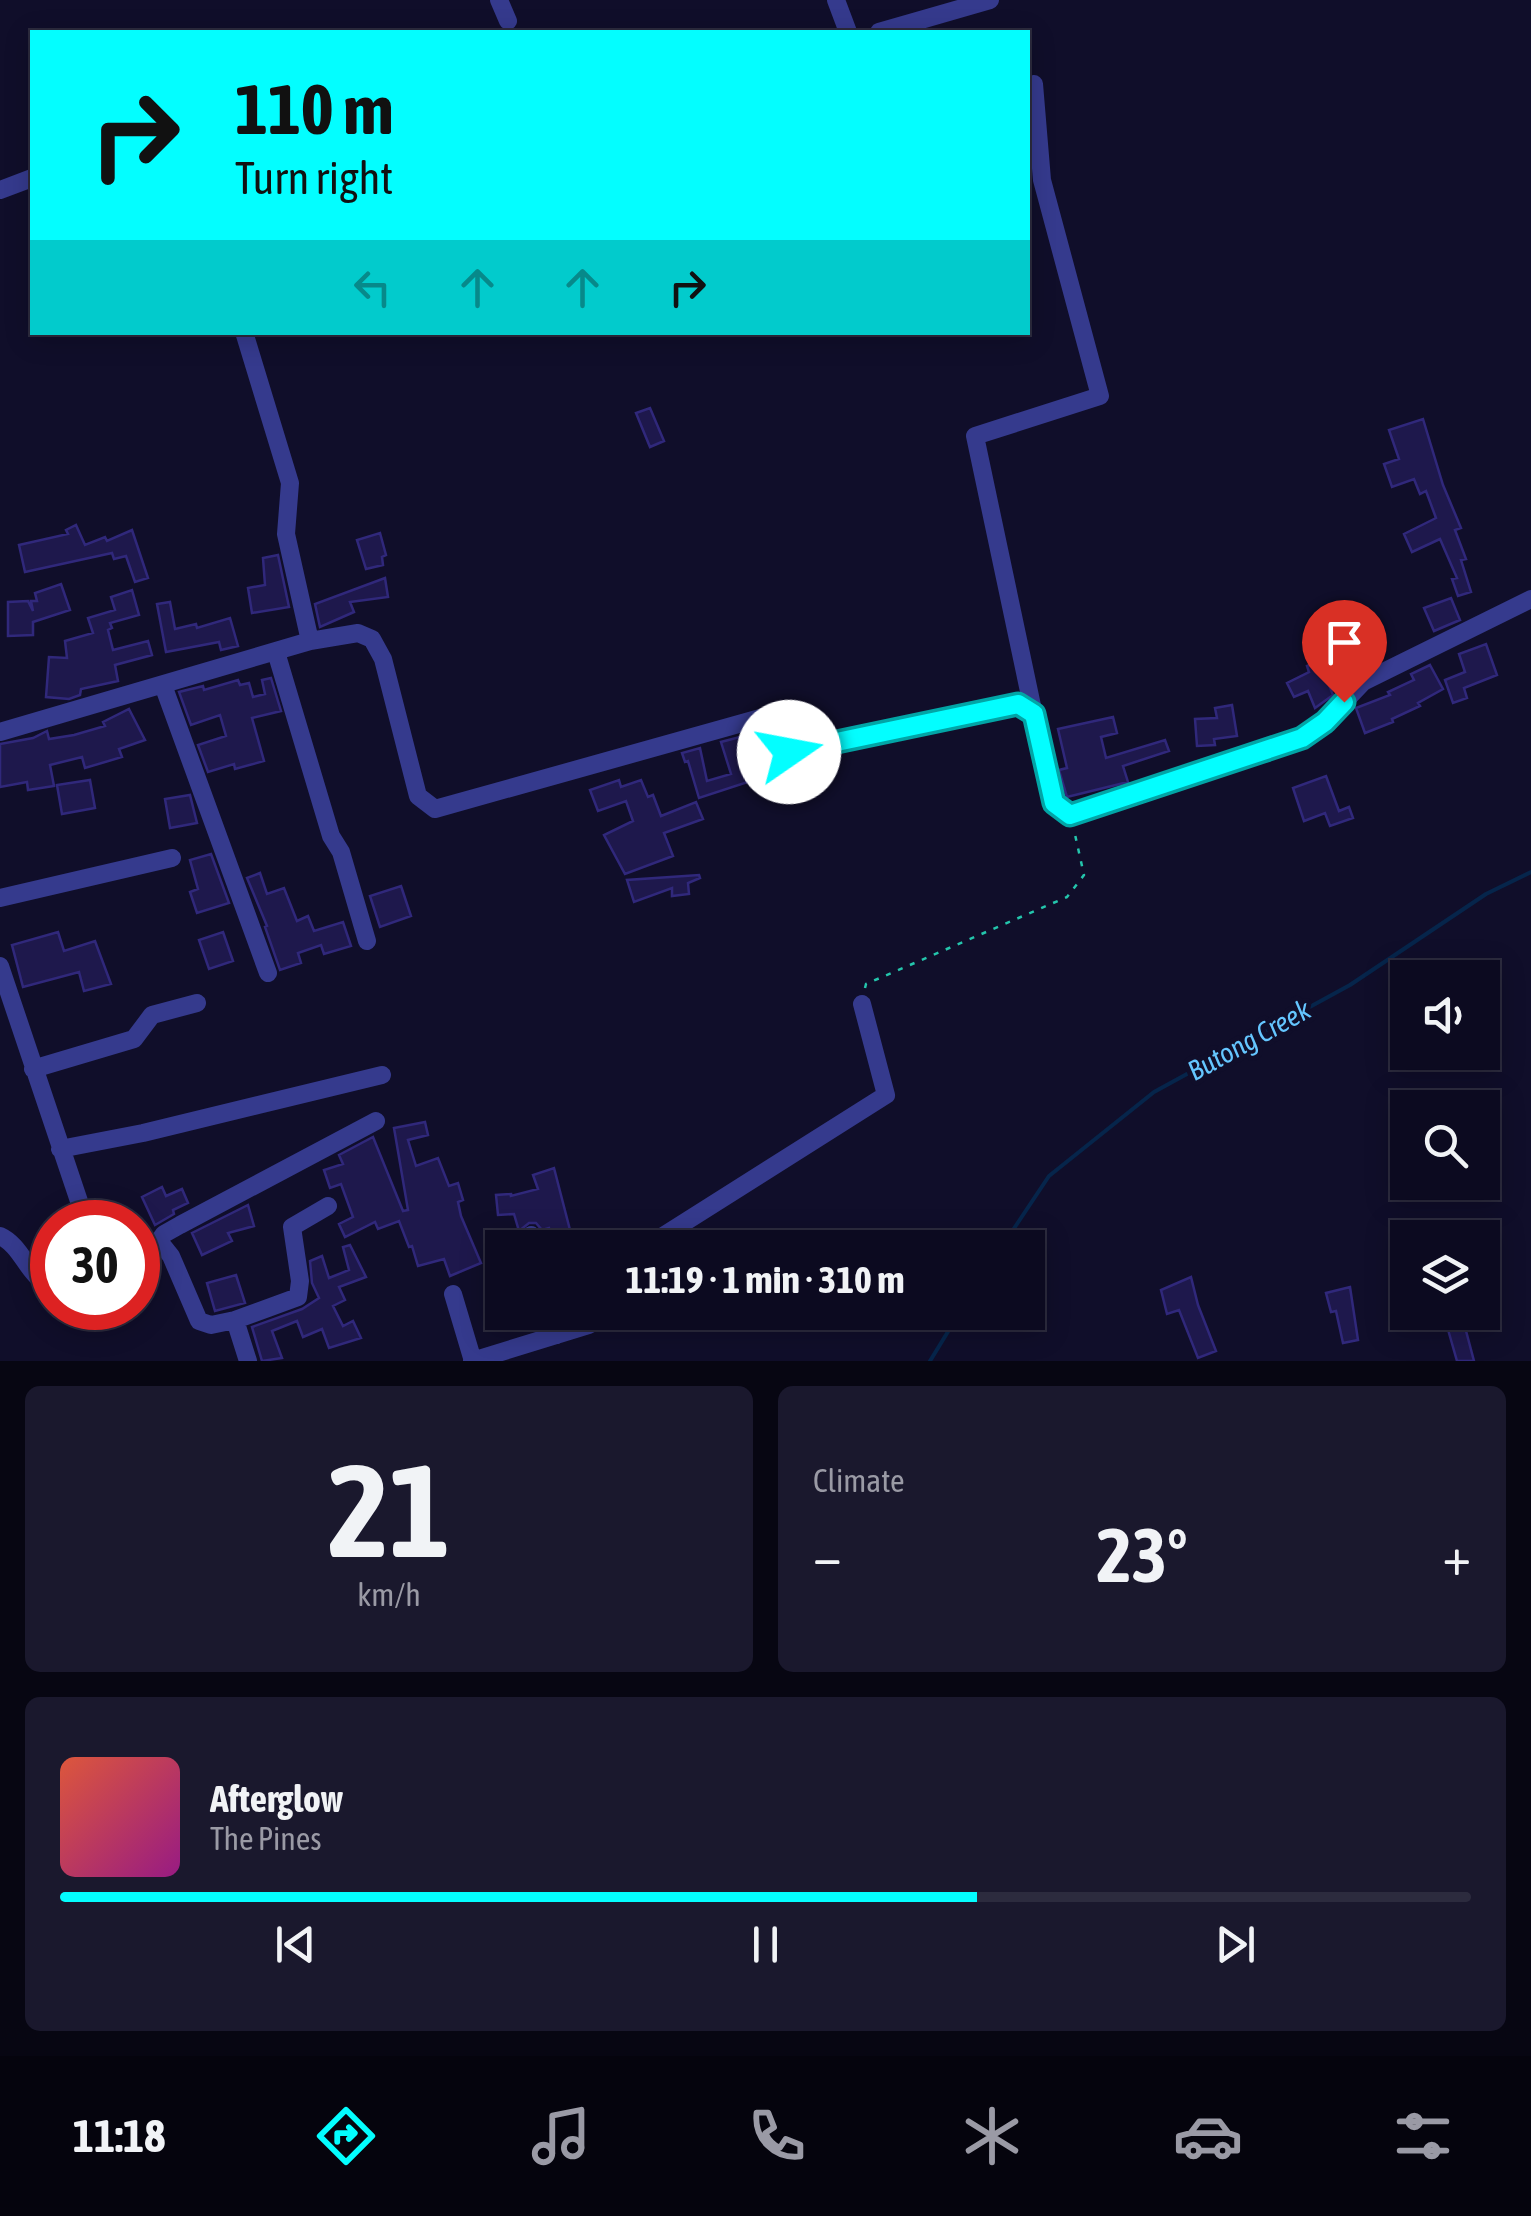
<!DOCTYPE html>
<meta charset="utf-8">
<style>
:root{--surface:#0c0a20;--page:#1a182d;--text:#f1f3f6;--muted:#9a9aa5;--line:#2c2b3e;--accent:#03feff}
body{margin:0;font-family:"Asap Condensed",sans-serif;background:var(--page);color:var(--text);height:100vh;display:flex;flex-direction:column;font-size:38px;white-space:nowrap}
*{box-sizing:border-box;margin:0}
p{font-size:32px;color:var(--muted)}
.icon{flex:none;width:55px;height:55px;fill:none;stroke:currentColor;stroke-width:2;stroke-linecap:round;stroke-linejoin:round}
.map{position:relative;height:1361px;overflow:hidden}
.side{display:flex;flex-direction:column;gap:25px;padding:25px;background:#070612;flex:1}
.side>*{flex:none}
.banner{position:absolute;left:30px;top:30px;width:1000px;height:305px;border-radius:0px;box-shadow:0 5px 25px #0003,0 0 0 2px var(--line);background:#03feff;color:#111;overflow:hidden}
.buttons{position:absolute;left:1390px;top:960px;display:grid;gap:20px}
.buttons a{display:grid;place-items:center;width:110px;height:110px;border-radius:0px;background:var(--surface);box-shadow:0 5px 25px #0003,0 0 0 2px var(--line);font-size:50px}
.speed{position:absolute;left:30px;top:1200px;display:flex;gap:20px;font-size:50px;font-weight:700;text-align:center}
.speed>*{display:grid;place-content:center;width:130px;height:130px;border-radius:50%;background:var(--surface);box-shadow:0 5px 25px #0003,0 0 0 2px var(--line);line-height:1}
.speed .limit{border:15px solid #d22;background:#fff;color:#111}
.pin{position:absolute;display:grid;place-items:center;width:85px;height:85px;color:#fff;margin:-102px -42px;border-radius:50% 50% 50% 0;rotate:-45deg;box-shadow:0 0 10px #0007}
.pin .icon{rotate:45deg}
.me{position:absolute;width:110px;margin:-55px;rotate:78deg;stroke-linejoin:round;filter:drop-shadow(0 0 8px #0008)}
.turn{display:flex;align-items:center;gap:35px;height:210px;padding:0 40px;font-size:45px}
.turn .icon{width:130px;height:130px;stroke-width:2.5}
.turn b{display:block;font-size:70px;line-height:85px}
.lanes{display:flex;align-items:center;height:95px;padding:0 40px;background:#0003;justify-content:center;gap:50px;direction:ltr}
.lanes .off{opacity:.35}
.big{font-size:75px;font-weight:700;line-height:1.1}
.side .tile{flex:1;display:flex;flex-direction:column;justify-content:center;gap:15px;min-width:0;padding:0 35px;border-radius:15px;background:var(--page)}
.side .dial{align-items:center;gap:0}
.dial b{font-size:130px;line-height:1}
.song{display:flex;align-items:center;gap:30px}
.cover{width:120px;height:120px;border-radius:15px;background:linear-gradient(135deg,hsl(10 70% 55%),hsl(310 70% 35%))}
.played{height:10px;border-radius:5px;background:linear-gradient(90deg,var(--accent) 65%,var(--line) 65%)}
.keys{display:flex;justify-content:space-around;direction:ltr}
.heat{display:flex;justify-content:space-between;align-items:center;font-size:55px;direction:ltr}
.side .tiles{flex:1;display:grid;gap:25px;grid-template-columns:1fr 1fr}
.tile:last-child{grid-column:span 2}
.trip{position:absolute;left:485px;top:1230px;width:560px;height:100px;border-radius:0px;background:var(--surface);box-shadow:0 5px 25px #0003,0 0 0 2px var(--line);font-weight:700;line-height:100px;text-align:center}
.tabs{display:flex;height:160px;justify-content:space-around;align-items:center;background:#05040d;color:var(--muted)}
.tabs .icon{width:70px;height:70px}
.tabs .on{color:var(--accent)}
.tabs b{font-size:45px;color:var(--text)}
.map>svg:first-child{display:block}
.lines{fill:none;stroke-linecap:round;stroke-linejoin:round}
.stream{stroke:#06254b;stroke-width:4}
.building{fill:#1e184c;stroke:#30287b;stroke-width:2.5}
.path{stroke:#24c5ac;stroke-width:2.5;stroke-dasharray:5 8;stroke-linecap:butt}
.minor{stroke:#353a8d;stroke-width:18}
.route-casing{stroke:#02a5a6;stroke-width:25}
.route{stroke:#03feff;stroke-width:18}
.labels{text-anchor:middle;stroke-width:10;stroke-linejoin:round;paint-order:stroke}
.water-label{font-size:28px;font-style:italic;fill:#65c6ff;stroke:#100e2a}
</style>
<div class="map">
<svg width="1531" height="1361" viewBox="0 0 1531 1361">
<rect width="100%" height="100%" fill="#100e2a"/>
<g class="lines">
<!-- stream -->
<path class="stream" d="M1001,1248L1049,1176L1154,1092L1350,985L1486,894L1531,872
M930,1361L960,1312"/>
</g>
<!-- building -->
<path class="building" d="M650,408L664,441L650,447L636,413Z
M1423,419L1443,485L1461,528L1455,530L1466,559L1461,560L1471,592L1458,596L1452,579L1457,578L1440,539L1412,552L1404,534L1436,518L1426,491L1420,494L1414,479L1392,487L1384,464L1399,459L1389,430Z
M76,525L85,545L105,537L107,541L132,530L148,578L135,582L126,556L114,559L112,553L25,572L19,545L68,534L66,530Z
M380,533L386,555L382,557L383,565L366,569L357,540Z
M278,555L289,607L252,613L248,588L265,585L263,558Z
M385,578L388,597L350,602L354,612L320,627L315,604Z
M61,584L70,610L33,622V635L8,636V602L28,601L33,611L31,601H37L35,593Z
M132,590L139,615L110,623L112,628L108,630L113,650L148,641L152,655L115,665L118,681L81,689L80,695L69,699L46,697L49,657L67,658L65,641L93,633L88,618L115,610L111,597Z
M1451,598L1460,620L1434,631L1424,608Z
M170,602L175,629L196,624L197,628L230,618L238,646L221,650L219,642L166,652L157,604Z
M1368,609L1375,627L1361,631L1378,661L1353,674L1327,680L1333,695L1315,708L1308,691L1294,697L1287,683L1309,672L1307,666L1333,655V651L1356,646L1346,616Z
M1486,644L1497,675L1464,688L1467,698L1453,703L1445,680L1465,672L1459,654Z
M1430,665L1443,689L1418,703L1420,706L1392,719L1393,722L1365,733L1356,708L1390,695L1388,692L1414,680L1411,674Z
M271,678L281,711L252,718L264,761L235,769L234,764L208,772L198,745L226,736L220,715L191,725L179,692L203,686L204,690L238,680L240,685L249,683L253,697L265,694L262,680Z
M1232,705L1237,736L1214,739L1215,745L1197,746L1195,719L1217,718L1215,708Z
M129,709L145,740L119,749L122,757L85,768L82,757L50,765L54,786L28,790L27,782L0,787V744L33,738L47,731L49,739L74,735L105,726L103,722Z
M1113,717L1117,733L1101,737L1106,758L1165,740L1169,751L1123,766L1128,782L1067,797L1059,770L1067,768L1058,729Z
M740,737L757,779L699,798L688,761L685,762L682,753L700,748L707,781L731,774L721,742Z
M1326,776L1339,811L1349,807L1353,818L1330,826L1325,813L1304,821L1293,788Z
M90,780L95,808L62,814L57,785Z
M619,780L621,787L641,780L648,797L653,795L661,816L696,802L703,819L664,833L673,856L625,874L604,835L633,821L626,801L598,811L590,790Z
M190,795L197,823L170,828L165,799Z
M211,854L229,903L197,913L190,892L198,889L190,860Z
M260,873L267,894L284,888L297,921L308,916L314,931L343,922L351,946L324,954L321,945L298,953L301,963L280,970L265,927L267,926L247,878Z
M699,875L700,878L688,883L689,894L672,896V888L634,902L627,880Z
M401,886L411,916L380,927L370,896Z
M58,932L64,951L95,941L111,984L84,991L79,972L23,987L12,945Z
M223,932L233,961L209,969L199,940Z
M425,1122L428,1135L408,1140L416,1166L438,1158L449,1186L458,1183L463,1200L458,1202L461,1216L481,1263L450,1276L444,1259L418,1266L412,1246L409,1247L399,1221L378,1229L375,1222L345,1237L339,1224L353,1217L341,1184L330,1188L324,1170L343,1164L339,1155L373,1137L403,1211L408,1210L394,1128Z
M554,1168L570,1230L552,1236L549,1228L542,1230L536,1223H529L519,1231L514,1214L498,1215L496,1195L511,1194V1196L538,1189L533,1175Z
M162,1187L166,1196L182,1189L188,1203L173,1210L174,1214L155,1225L142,1197Z
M248,1205L254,1226L228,1233L232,1241L202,1255L192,1233Z
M350,1245L366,1277L339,1287L345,1300L333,1306L343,1326L353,1321L361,1338L329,1348L322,1329L303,1337L297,1321L272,1331L282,1358L262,1361L252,1327L302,1309L319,1298L312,1283L310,1261L322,1256L329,1278L349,1270L343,1247Z
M236,1275L245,1303L215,1311L207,1283Z
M1191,1277L1198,1305L1216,1351L1198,1358L1179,1310L1167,1314L1161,1290Z
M1350,1287L1358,1340L1343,1343L1336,1311L1331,1312L1326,1293Z
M1443,1312H1461L1474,1361H1457Z"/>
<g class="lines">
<!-- path -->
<path class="path" d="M865,988L866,984L1067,897L1084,875L1074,830"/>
<!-- minor -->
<path class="minor" d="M499,0L508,21
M836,0L848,32
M879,32L990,0
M1034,84L1042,180L1100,396L975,436L1034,715
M0,190L32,178
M244,332L290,483L286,534L310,641
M276,652L331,836L341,852L367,941
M163,685L268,973
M0,732L310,641L358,633L372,639L383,659L418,796L435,809L764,717L775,719L789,752L1018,705L1034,715L1054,803L1070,815L1302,738L1325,722L1363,682L1531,599
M0,898L172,858
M0,966L86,1222
M33,1069L134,1039L152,1015L197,1003
M60,1149L143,1133L382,1075
M531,1235L534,1248
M0,1236C24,1247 27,1278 52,1285
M159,1241L164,1234L180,1225L376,1121
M644,1248L886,1095L862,1004
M138,1250L159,1241L171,1256L199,1321L211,1325L235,1320L248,1361
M453,1294L473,1361
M551,1312L557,1335
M235,1320L298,1297L300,1281L292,1227L328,1206
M472,1361L589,1325L588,1312"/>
</g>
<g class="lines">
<defs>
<path id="route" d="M789,752L1018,704L1034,714L1054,803L1070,815L1302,738L1325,722L1344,702"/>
</defs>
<!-- route casing -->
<use href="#route" class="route-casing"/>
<!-- route -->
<use href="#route" class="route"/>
</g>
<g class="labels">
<!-- water labels -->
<g class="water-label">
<text transform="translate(1249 1040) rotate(-29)" y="10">Butong Creek</text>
</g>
</g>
</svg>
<div class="buttons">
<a><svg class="icon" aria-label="sound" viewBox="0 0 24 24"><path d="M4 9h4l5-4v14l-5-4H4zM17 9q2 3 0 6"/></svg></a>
<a><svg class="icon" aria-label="search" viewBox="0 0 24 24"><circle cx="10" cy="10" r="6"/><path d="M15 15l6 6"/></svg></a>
<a><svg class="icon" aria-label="layers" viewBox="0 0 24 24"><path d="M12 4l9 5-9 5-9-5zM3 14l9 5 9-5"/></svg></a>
</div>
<div class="speed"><div class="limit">30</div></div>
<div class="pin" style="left:1344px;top:702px;background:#d93025"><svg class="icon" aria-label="arrive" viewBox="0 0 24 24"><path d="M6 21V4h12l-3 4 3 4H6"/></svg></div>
<svg class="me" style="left:789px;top:752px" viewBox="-20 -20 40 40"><circle r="19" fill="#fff"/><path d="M0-13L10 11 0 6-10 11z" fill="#03feff"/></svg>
<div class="trip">11:19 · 1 min · 310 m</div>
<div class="banner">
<div class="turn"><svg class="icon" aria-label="right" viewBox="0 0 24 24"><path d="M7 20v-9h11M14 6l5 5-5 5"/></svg><div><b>110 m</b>Turn right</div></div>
<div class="lanes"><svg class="icon off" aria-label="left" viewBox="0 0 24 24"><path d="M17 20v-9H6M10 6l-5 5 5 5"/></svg><svg class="icon off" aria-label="ahead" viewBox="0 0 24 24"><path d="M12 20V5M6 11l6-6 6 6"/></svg><svg class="icon off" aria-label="ahead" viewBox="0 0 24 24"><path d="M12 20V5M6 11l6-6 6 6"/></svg><svg class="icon" aria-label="right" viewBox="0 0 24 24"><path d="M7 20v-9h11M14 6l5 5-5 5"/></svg></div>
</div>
</div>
<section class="side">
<div class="tiles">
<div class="tile dial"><b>21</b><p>km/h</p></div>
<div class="tile"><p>Climate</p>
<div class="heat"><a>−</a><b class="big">23°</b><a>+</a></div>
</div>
<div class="tile">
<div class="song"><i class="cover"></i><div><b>Afterglow</b><p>The Pines</p></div></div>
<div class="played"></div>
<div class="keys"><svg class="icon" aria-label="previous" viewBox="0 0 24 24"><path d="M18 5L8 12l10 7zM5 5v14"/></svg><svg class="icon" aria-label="pause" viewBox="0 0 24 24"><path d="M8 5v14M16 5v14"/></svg><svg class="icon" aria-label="next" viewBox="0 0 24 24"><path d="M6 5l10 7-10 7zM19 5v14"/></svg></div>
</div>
</div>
</section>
<nav class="tabs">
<b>11:18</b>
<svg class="icon on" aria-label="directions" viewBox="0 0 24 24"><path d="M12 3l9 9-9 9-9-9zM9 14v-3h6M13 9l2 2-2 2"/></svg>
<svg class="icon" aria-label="music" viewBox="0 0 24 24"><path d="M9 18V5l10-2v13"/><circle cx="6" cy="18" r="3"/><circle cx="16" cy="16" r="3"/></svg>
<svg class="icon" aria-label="phone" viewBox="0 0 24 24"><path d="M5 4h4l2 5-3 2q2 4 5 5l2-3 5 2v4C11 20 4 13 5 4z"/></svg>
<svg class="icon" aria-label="climate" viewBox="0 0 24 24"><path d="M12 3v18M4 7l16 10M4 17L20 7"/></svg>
<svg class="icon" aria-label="car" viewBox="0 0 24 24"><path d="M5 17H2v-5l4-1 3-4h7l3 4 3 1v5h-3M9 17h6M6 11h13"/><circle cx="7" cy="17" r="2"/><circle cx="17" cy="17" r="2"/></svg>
<svg class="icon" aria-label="filters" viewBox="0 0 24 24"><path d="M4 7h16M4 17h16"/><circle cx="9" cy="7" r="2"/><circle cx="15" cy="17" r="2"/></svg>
</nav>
